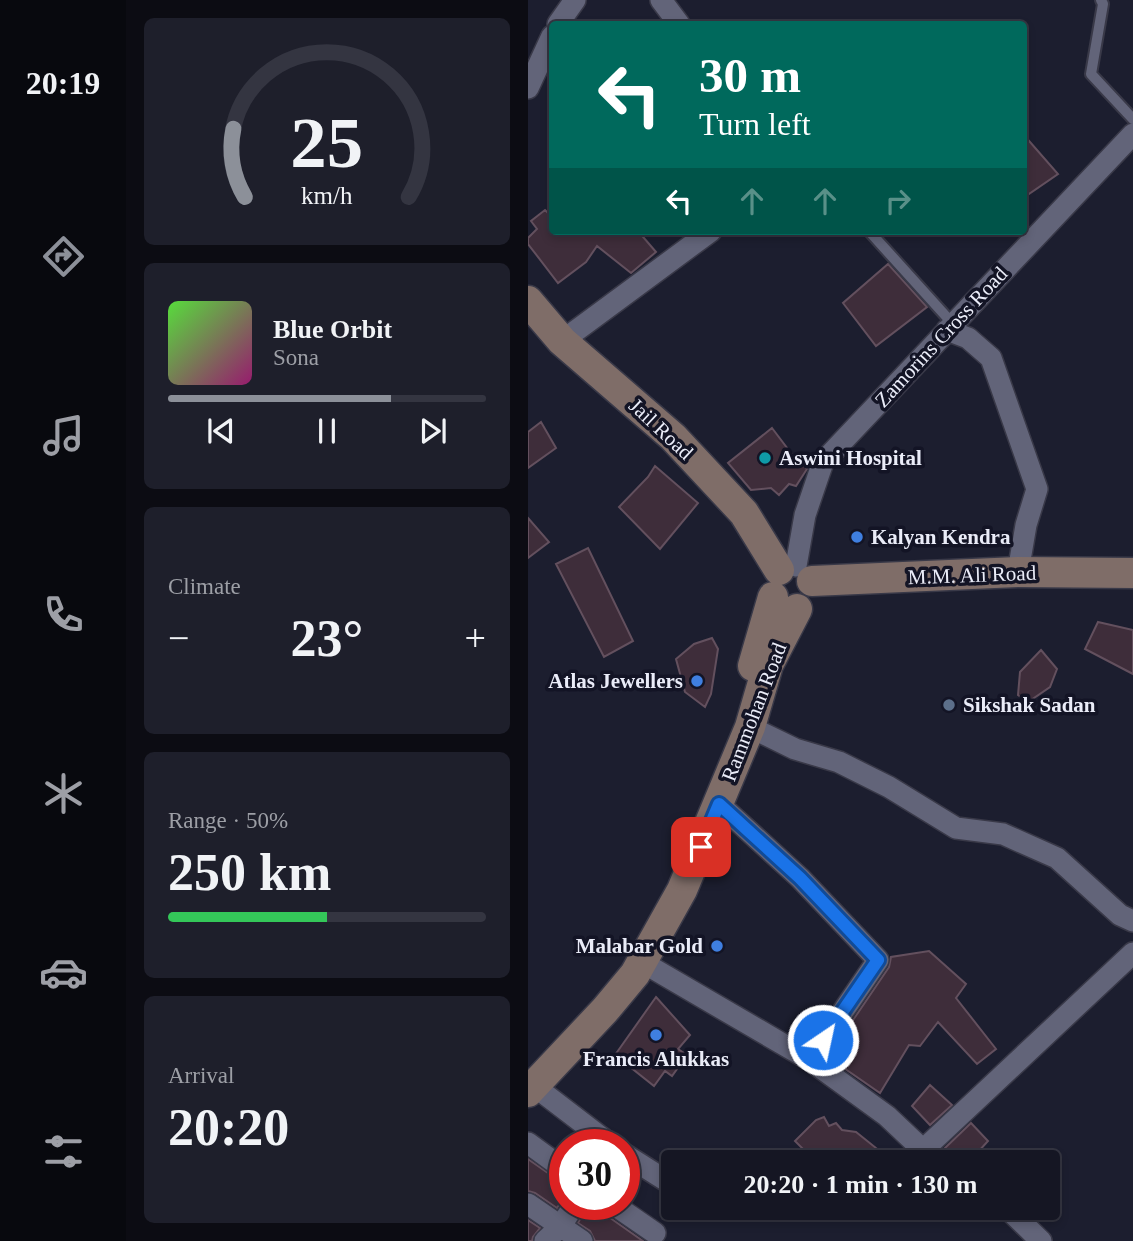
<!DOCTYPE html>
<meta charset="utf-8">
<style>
:root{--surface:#151623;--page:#1e1f2b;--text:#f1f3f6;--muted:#9d9fa6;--line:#343541;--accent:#8c9099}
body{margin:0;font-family:"Times New Roman",serif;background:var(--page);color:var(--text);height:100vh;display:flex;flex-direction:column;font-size:26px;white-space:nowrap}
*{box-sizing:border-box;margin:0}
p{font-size:23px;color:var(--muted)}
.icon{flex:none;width:38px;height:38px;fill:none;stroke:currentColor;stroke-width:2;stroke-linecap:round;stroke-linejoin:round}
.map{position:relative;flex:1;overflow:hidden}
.sheet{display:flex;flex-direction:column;gap:18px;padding:18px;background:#0c0c13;width:402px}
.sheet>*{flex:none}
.banner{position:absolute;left:21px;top:21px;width:478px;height:214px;border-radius:7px;box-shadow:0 4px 10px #0003,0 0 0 2px var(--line);background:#00695c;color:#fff;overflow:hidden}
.speed{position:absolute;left:21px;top:1129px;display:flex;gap:14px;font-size:35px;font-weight:700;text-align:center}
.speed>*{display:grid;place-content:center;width:91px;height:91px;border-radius:50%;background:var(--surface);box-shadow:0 4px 10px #0003,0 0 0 2px var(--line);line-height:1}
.speed .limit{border:10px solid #d22;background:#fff;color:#111}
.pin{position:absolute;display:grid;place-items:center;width:60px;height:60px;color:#fff;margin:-30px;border-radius:14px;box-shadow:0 4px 10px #0006}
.me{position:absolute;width:77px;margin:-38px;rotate:34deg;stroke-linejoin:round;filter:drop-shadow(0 0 5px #0008)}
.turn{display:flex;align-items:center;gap:24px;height:147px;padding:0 35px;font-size:32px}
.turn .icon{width:91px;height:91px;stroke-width:2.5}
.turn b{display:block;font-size:49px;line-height:60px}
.lanes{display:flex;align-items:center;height:66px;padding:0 35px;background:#0003;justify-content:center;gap:35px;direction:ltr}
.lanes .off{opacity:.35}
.big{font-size:52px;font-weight:600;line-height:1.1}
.sheet .tile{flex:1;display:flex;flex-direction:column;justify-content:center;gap:10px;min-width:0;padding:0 24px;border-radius:10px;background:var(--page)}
.sheet .dial{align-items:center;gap:0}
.dial svg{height:182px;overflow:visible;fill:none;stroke:var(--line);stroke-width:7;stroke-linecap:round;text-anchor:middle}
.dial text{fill:var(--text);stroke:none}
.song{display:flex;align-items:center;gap:21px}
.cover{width:84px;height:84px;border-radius:10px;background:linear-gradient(135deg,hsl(110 70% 55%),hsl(320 70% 35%))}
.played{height:7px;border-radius:4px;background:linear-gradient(90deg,var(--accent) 70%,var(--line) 70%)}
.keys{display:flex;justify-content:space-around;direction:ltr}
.heat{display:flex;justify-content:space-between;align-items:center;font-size:38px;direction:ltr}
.charge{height:10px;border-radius:5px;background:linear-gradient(90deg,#34c759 50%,var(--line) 0)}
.trip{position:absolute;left:133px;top:1150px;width:399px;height:70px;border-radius:7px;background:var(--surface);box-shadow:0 4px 10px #0003,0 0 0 2px var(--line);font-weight:600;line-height:70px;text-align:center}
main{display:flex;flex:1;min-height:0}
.tabs{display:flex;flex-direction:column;width:126px;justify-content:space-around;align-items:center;background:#08090e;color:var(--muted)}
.tabs .icon{width:49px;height:49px}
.tabs .on{color:var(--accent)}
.tabs b{font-size:32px;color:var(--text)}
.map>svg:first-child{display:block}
.building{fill:#3e2d3a;stroke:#63505e;stroke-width:2}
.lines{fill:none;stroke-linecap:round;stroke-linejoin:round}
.lane-casing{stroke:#393948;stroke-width:14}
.street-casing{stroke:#393948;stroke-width:24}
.secondary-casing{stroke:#393948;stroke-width:33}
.lane{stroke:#626479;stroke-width:10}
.street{stroke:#626479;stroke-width:21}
.secondary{stroke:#7f6d68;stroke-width:30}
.route-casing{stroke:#114b97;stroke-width:18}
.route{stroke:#1a73e8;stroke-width:12}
.culture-dot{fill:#0f9aa8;stroke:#131425;stroke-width:2.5}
.shop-dot{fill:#3f7fe0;stroke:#131425;stroke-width:2.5}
.service-dot{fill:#5c6f8a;stroke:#131425;stroke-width:2.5}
.labels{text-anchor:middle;stroke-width:7;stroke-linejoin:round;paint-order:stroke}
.street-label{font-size:21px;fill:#eaecf8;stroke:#131425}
.poi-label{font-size:21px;font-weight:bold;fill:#eaecf8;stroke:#131425;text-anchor:start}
</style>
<main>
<nav class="tabs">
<b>20:19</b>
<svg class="icon on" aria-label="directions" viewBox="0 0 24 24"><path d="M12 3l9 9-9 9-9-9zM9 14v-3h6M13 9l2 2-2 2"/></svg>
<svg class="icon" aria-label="music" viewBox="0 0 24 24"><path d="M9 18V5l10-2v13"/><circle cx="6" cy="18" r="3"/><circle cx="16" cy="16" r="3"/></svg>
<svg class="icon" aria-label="phone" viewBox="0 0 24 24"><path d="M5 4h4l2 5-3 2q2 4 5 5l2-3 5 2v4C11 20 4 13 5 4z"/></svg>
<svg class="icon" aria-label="climate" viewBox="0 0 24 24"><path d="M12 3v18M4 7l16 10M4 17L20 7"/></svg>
<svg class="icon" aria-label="car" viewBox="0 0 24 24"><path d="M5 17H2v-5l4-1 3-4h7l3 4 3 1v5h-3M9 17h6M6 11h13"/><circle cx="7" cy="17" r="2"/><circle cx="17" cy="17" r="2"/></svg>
<svg class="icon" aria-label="filters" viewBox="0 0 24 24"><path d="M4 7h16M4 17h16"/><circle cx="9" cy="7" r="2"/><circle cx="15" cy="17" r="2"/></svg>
</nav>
<section class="sheet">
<div class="tile dial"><svg viewBox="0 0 100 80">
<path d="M14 69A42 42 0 1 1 86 69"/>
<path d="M14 69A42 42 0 0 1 9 39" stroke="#8c9099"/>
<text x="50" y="56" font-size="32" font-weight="700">25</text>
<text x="50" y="72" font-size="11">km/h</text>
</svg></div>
<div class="tile">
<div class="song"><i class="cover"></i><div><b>Blue Orbit</b><p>Sona</p></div></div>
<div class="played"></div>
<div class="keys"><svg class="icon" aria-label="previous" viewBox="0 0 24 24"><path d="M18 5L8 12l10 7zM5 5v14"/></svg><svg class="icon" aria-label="pause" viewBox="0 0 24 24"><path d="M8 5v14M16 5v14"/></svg><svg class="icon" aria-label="next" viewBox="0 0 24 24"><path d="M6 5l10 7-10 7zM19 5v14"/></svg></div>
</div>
<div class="tile"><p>Climate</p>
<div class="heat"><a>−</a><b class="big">23°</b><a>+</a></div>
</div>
<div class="tile"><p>Range · 50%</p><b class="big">250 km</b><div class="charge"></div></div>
<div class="tile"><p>Arrival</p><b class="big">20:20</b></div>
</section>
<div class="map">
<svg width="605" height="1241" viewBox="0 0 605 1241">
<rect width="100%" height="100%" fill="#1c1e2f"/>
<!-- building -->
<path class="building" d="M495,134L530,174L495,198Z
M17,210L23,216L24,214V231H110L128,252L103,273L69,246L58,262L30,283L0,244V238L9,229L3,221Z
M360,264L399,307L348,346L315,303Z
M13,422L28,448L0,468V432Z
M244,428L263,453L279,469L268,486L261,484L251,495L243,488L223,490L200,463Z
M127,466L170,503L132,549L91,507L120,477Z
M0,518L21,542L0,558Z
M60,548L105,641L76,657L28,564Z
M570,622L605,630V674L557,649Z
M184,638L190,649L183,694L177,707L157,692L148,659L166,644Z
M513,650L529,669L522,687L500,702L490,695L492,672Z
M401,951L438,984L428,998L468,1049L449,1064L410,1022L392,1046L381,1045L352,1093L300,1057L361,967L363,957Z
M128,997L162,1035L150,1049L159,1055L144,1076L137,1071L126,1086L87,1055Z
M402,1085L424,1105L402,1125L384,1106Z
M296,1117L301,1126L308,1123L314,1130L328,1132L353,1152L344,1162H288L267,1141L288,1120Z
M443,1123L460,1141L441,1162H434L417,1148Z
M0,1159L37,1185V1196L29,1208L7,1193L0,1191Z
M60,1204H69L78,1215L115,1241H67L62,1231L50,1223Z
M0,1220L12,1228L5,1237L4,1241H0Z"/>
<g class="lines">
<defs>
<path id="lane" d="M573,0L575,4L563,74L605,119
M341,231L425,324"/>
<path id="street" d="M133,0L151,24
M30,24L47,0
M0,88L24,36
M419,330L440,338L463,358L509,489L498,525L490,572
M34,341L183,231
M268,566L277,515L295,462L605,134
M222,727L267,749L311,762L361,787L428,828L475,834L529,858L592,915L605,921
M191,804L272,878L350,960L282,1060L359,1116L395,1150L414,1162
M114,962L282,1060
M5,1085L82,1144
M0,1143L37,1170
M395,1150L605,953
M96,1154L145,1185
M0,1204L54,1241
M85,1204L127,1233
M479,1208L513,1241
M17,1241L32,1227L47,1204"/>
<path id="secondary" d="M0,301L34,341L145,437L216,513L251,570
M284,581L490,572L605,573
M225,666L245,597
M0,1092L77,1010L107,974L154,890L222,727L240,665L269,609"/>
</defs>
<!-- lane casing -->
<use href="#lane" class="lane-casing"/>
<!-- street casing -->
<use href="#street" class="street-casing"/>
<!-- secondary casing -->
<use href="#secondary" class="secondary-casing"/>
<!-- lane -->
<use href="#lane" class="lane"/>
<!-- street -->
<use href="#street" class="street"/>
<!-- secondary -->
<use href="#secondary" class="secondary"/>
</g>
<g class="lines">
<defs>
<path id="route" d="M173,847L191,804L272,878L350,960L295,1040"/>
</defs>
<!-- route casing -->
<use href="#route" class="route-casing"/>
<!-- route -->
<use href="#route" class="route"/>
</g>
<!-- markers -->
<circle class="culture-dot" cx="237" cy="458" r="7"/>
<g class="shop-dot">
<circle cx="329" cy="537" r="7"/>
<circle cx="169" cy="681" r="7"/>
<circle cx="189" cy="946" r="7"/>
<circle cx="128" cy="1035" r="7"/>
</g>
<circle class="service-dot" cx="421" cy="705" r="7"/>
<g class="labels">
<!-- street labels -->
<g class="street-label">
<text transform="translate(413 337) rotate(-47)" y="7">Zamorins Cross Road</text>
<text transform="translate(133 429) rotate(43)" y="7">Jail Road</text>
<text transform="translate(444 575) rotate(-2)" y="7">M.M. Ali Road</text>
<text transform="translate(226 712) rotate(-69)" y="7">Rammohan Road</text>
</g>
<!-- poi labels -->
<g class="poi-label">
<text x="251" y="465">Aswini Hospital</text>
<text x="343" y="544">Kalyan Kendra</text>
<text x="155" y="688" text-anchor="end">Atlas Jewellers</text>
<text x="435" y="712">Sikshak Sadan</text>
<text x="175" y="953" text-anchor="end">Malabar Gold</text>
<text x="128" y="1066" text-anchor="middle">Francis Alukkas</text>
</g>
</g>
</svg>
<div class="speed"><div class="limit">30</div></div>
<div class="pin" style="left:173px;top:847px;background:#d93025"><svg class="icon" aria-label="arrive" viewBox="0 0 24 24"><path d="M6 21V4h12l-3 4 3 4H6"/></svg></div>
<svg class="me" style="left:295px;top:1040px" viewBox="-20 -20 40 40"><circle r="17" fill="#1a73e8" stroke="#fff" stroke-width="3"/><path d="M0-11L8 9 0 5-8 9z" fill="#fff"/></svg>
<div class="trip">20:20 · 1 min · 130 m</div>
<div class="banner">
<div class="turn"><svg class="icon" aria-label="left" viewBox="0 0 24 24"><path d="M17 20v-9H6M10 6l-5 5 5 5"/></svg><div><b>30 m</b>Turn left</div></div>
<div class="lanes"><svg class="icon" aria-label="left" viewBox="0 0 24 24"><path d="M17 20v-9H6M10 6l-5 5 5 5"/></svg><svg class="icon off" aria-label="ahead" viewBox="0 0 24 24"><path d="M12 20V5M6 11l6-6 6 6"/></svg><svg class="icon off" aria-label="ahead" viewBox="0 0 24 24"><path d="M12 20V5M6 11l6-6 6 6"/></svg><svg class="icon off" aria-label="right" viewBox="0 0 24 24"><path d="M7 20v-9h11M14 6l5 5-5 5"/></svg></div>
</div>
</div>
</main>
